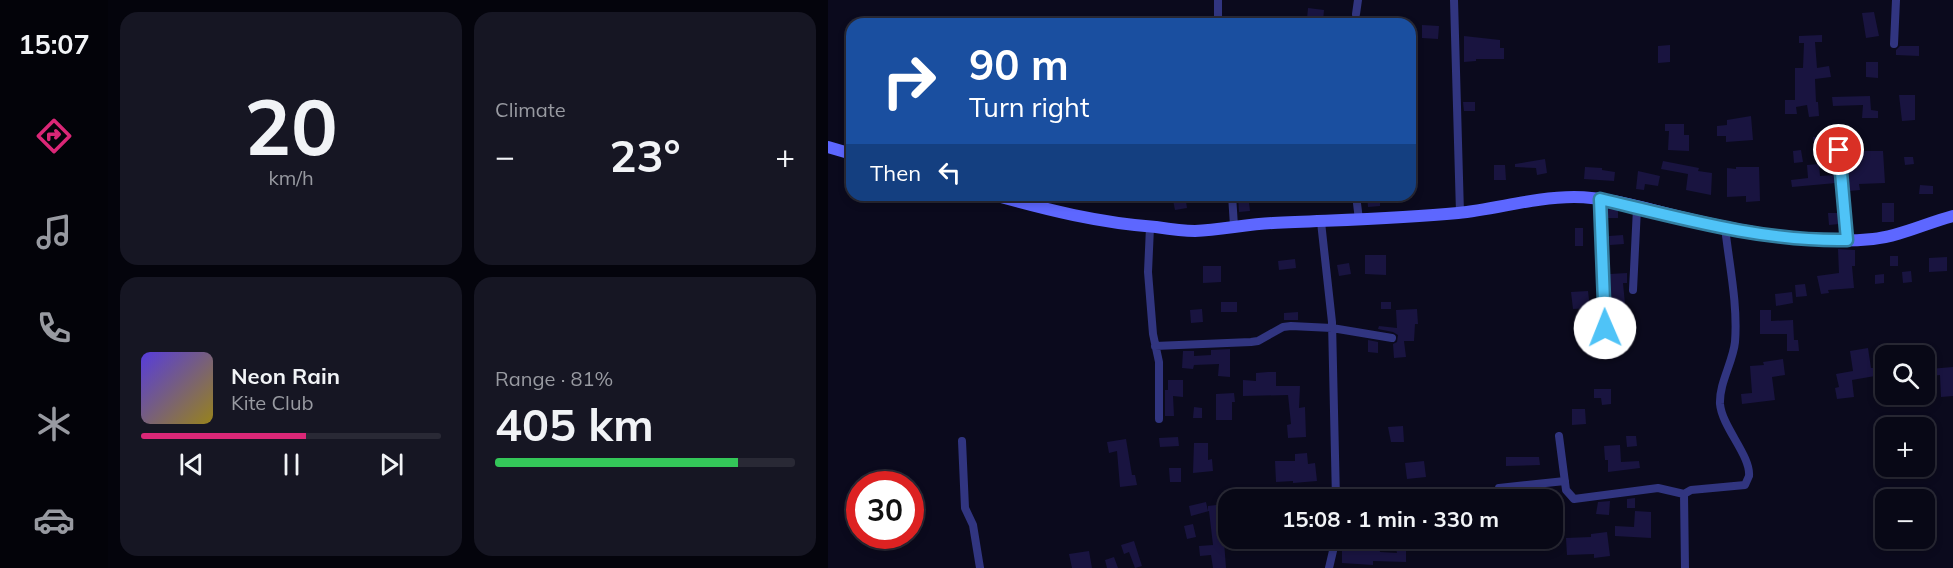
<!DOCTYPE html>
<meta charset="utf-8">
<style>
:root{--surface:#080816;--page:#161623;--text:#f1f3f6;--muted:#989aa1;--line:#292935;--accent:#db2777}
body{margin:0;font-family:Mulish,sans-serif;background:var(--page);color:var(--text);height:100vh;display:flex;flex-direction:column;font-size:22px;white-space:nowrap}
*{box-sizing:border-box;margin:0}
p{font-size:20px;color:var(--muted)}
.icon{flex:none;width:33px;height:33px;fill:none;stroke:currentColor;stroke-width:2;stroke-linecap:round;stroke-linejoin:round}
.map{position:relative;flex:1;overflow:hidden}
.drawer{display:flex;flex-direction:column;gap:12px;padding:12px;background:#04040c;width:720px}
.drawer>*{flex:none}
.top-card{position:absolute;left:18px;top:18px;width:570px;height:183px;border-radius:18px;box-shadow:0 3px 9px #0003,0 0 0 2px var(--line);background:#1a4fa0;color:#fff;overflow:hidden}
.buttons{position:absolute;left:1047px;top:345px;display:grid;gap:12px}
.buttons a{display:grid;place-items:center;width:60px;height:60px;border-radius:12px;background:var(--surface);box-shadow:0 3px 9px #0003,0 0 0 2px var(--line);font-size:30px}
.speed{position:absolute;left:18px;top:471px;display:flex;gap:12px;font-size:30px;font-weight:700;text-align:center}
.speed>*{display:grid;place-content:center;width:78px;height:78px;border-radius:50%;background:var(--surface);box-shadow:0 3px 9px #0003,0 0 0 2px var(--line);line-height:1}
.speed .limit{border:9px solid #d22;background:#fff;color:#111}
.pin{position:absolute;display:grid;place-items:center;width:51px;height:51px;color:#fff;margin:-26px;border:3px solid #fff;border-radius:50%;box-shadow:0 2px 6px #0007}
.me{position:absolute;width:66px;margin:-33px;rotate:359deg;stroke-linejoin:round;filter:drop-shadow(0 0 4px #0008)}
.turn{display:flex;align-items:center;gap:21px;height:126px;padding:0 24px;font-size:27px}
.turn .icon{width:78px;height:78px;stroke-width:2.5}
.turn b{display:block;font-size:42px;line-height:51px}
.then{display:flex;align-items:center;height:57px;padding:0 24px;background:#0003;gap:12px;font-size:22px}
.big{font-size:45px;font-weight:700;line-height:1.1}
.drawer .widget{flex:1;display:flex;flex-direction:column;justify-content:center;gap:9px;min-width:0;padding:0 21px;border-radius:18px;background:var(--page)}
.drawer .dial{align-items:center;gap:0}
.dial b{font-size:78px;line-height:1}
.song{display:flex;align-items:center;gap:18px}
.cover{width:72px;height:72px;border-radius:9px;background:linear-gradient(135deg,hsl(250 70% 55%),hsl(50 70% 35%))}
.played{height:6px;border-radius:3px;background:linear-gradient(90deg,var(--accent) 55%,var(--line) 55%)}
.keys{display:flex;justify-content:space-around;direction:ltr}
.heat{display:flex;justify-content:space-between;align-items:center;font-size:33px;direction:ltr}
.charge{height:9px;border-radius:4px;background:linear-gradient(90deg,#34c759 81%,var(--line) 0)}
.drawer .tiles{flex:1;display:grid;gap:12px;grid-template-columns:repeat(2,1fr)}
.trip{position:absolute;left:390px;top:489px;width:345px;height:60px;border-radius:18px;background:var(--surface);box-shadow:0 3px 9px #0003,0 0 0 2px var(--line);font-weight:700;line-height:60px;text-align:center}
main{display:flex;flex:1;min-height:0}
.menu{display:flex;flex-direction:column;width:108px;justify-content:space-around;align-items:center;background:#030309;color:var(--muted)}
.menu .icon{width:42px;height:42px}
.menu .selected{color:var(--accent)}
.menu b{font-size:27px;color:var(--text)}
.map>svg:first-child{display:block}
.building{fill:#191440}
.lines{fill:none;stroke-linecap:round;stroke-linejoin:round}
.minor{stroke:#313580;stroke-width:8}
.secondary{stroke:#5d67ff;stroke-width:12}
.route-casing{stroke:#337fa1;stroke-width:15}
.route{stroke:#4fc3f7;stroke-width:10}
</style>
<main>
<nav class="menu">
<b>15:07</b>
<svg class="icon selected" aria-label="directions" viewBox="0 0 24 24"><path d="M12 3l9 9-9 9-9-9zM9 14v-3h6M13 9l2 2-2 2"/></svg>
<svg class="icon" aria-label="music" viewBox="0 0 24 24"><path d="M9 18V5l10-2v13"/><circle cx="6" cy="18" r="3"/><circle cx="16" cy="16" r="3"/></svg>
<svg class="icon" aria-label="phone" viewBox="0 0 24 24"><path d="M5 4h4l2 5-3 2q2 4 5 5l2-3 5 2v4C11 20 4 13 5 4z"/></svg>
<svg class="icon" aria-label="climate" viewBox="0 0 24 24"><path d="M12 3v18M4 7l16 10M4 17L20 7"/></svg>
<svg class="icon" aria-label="car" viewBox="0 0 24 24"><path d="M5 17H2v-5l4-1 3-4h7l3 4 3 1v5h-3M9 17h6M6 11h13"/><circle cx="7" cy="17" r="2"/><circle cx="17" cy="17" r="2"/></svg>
</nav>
<section class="drawer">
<div class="tiles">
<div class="widget dial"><b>20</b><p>km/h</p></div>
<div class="widget"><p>Climate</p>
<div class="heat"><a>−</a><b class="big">23°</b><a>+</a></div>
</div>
<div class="widget">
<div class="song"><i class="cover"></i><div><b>Neon Rain</b><p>Kite Club</p></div></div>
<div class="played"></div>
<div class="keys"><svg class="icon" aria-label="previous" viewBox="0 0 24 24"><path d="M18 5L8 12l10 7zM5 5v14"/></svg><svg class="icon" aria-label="pause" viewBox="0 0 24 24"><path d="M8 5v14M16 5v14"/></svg><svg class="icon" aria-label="next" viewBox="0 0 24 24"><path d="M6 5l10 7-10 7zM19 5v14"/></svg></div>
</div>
<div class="widget"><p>Range · 81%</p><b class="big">405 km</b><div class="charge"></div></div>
</div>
</section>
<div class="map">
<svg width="1125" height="568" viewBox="0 0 1125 568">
<rect width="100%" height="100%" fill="#0b0a1d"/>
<!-- building -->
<path class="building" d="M480,8L496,10L495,21L479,19Z
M1046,12L1051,36L1038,38L1034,13Z
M594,25L611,26L610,39L594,38Z
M994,35V42H987L989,68L1001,66L1003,77L987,79L988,102H990L991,116L981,117L979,105L968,107L969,114H957V100H967V68H975L976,43H971V36Z
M636,36L672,40V48H676V59H648V61L636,62Z
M842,45V62L830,63V46Z
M1072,46H1091V56L1068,55V50Z
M1038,62H1050V78L1038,77Z
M1071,95H1087V120L1074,121Z
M1042,96L1043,110L1050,111V118H1034L1035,105L1005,106L1004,97Z
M635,102H647V111H636Z
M923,116L925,140L898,142V136H889V126L899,125V120Z
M837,124H856V135H861V151L840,150L841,131H837Z
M985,137H993L994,162H989Z
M1017,147H1029V151H1055L1057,183L1031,184L1032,190L1021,191Z
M973,150L975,162L966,163L965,151Z
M1076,157H1085L1086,164L1077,165Z
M717,159L719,173L709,175L708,168L687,167V164Z
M835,161L871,168L870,171L884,173L883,195L858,190L860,174L833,169Z
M991,164L992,176L1007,175L1008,183L964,187L963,180L980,178L979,165Z
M666,165H677L678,180H666Z
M757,167L774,168V170L787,172L786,181L756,179Z
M908,167H931L932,201L918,202V196L899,197V168L908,169Z
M810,171L832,176L830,186L817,184L816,190L808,189Z
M1092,185L1105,186V194H1091Z
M344,195H357L359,208L347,210Z
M410,195H420L422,211L411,212Z
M539,195H552V206L540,207Z
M1054,203H1066V222H1054Z
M779,209L790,210V218H779Z
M1000,213H1010L1011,224L1001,225Z
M747,228H755V246H747Z
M795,235L796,244L782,245L781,236Z
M1010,249L1027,250V266H1024L1026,288L1000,290L1001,293L993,294L989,276L1011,273Z
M537,255H558V275L537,274Z
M1062,256H1070V266H1062Z
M1119,257V271L1101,272V258Z
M467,259L468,268L451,270L450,261Z
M521,263L523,274L511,276L509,265Z
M375,266H393V282L375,283Z
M1083,271L1084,282L1075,283L1074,272Z
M799,273V283H795L797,304L783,306L782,274Z
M1056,274V283L1047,284V275Z
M977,284L979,296L968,297L967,285Z
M760,291L762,308L745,309L743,292Z
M964,292L965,303L948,306L947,294Z
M393,302H409V312H393Z
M553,302H563V309H553Z
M374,309L375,322L363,323L362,310Z
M589,309L590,324H587L586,341H576L578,357L566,358L565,344L569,342L570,335L565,332L550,329L551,326L569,328L568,310Z
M932,310H943V321L965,320L966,340H970L971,351H959V334H932Z
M470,312V320H456V313Z
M540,340L550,342V353L540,352Z
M1040,348L1043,368H1046L1047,376L1024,380L1026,397L1009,399L1007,388L1011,387L1008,374L1025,371L1022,351Z
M402,349V377L390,376L391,364L366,365L365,369L354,368L355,351H366V356L383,355V350Z
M955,359L957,375L944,377L947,400L914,404L913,394L924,393L922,366L936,365L935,362Z
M1125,367V396L1113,397L1112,375L1102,376L1101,369Z
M440,372H448V386H472L471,408L477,407L478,437L460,438L459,425L463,424L460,395L415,396V380L428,381V373Z
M340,380H355V397L345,396L346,416H337V390H340Z
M766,389H783V404L774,405L773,398H766Z
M406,393L407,402H404V420H388V394Z
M366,407L374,408V418H365Z
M744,409H757L758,424L744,425Z
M575,426L576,442H563L560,427Z
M798,436H808L809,446L799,447Z
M350,437L351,446L332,447L331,438Z
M298,439L304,475H307L309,485L292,487L289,451L281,453L279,442Z
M366,443H380V460L384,459L385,471L365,473Z
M792,445L793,462L811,461L812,468L780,472V460H777L776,446Z
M479,453L480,464L487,463L489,481L465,483V481L448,482L447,461H467V454Z
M678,457H711L712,465L678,466Z
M596,461L598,477L579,479L577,463Z
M341,468H353V482H342Z
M716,491L717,500H703V492Z
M539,492H556L557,500H540Z
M807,498V508H799V499Z
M782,501L781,515L768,514L770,502Z
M378,502L380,511V506L397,504L400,526V541H396L398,568H385L383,555L372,556L371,546L385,545L381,511L363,516L361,506Z
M807,511L823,512V538L787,536V526L806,527Z
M365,524L368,537L359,539L356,526Z
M779,532L782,556L766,558V554L739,555L738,538L763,537V534Z
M514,538H527V543L549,538L552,552L569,553L566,538H578V562L545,561V565L514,563Z
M306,541L314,566L307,568L301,552L296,554L293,545Z
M261,551L264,568H244L241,554Z
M286,557L290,568H279L277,560Z"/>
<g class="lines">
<!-- minor -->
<path class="minor" d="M390,0V24
M626,0L632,213
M528,14L530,0
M1066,44L1068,0
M1011,150L1019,240
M404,195L406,226
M528,195L531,220
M772,199L777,328
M493,222L504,322L508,500
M322,227L320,272L325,334L331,362V419
M805,290L809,208
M327,346L423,342L430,341L455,327L463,326L504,328L564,338
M731,436L738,490L746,499L830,488L856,494
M134,441L137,508L145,525L152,568
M671,488L737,481
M501,568L508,538
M857,568L856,494L863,490L917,485L921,476C923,456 894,427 892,404C891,383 905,362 907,342C910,304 901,264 897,227"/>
<!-- secondary -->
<path class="secondary" d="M0,147L24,154
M166,195C219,210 272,223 328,227C341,229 354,231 367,231C393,230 419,224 445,223C507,220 569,219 630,213C669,209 707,197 746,197C785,197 828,212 866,220C924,233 986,245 1045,239C1073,236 1098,223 1125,216"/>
</g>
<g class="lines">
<defs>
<path id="route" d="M777,328L772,199C852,218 936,242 1019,240L1011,150"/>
</defs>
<!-- route casing -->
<use href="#route" class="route-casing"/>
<!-- route -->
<use href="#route" class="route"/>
</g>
</svg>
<div class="buttons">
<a><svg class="icon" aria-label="search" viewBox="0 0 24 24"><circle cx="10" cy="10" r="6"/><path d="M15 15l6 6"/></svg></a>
<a>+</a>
<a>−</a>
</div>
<div class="speed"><div class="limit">30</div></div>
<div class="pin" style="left:1011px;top:150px;background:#d93025"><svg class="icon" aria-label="arrive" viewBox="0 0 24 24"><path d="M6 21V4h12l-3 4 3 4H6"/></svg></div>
<svg class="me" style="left:777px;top:328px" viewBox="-20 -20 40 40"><circle r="19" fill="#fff"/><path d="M0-13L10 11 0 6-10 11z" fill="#4fc3f7"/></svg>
<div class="trip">15:08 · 1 min · 330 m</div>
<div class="top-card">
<div class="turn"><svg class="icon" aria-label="right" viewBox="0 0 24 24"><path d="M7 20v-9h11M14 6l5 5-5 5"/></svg><div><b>90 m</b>Turn right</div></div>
<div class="then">Then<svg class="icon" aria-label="left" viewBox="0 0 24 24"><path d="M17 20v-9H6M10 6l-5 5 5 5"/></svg></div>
</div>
</div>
</main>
